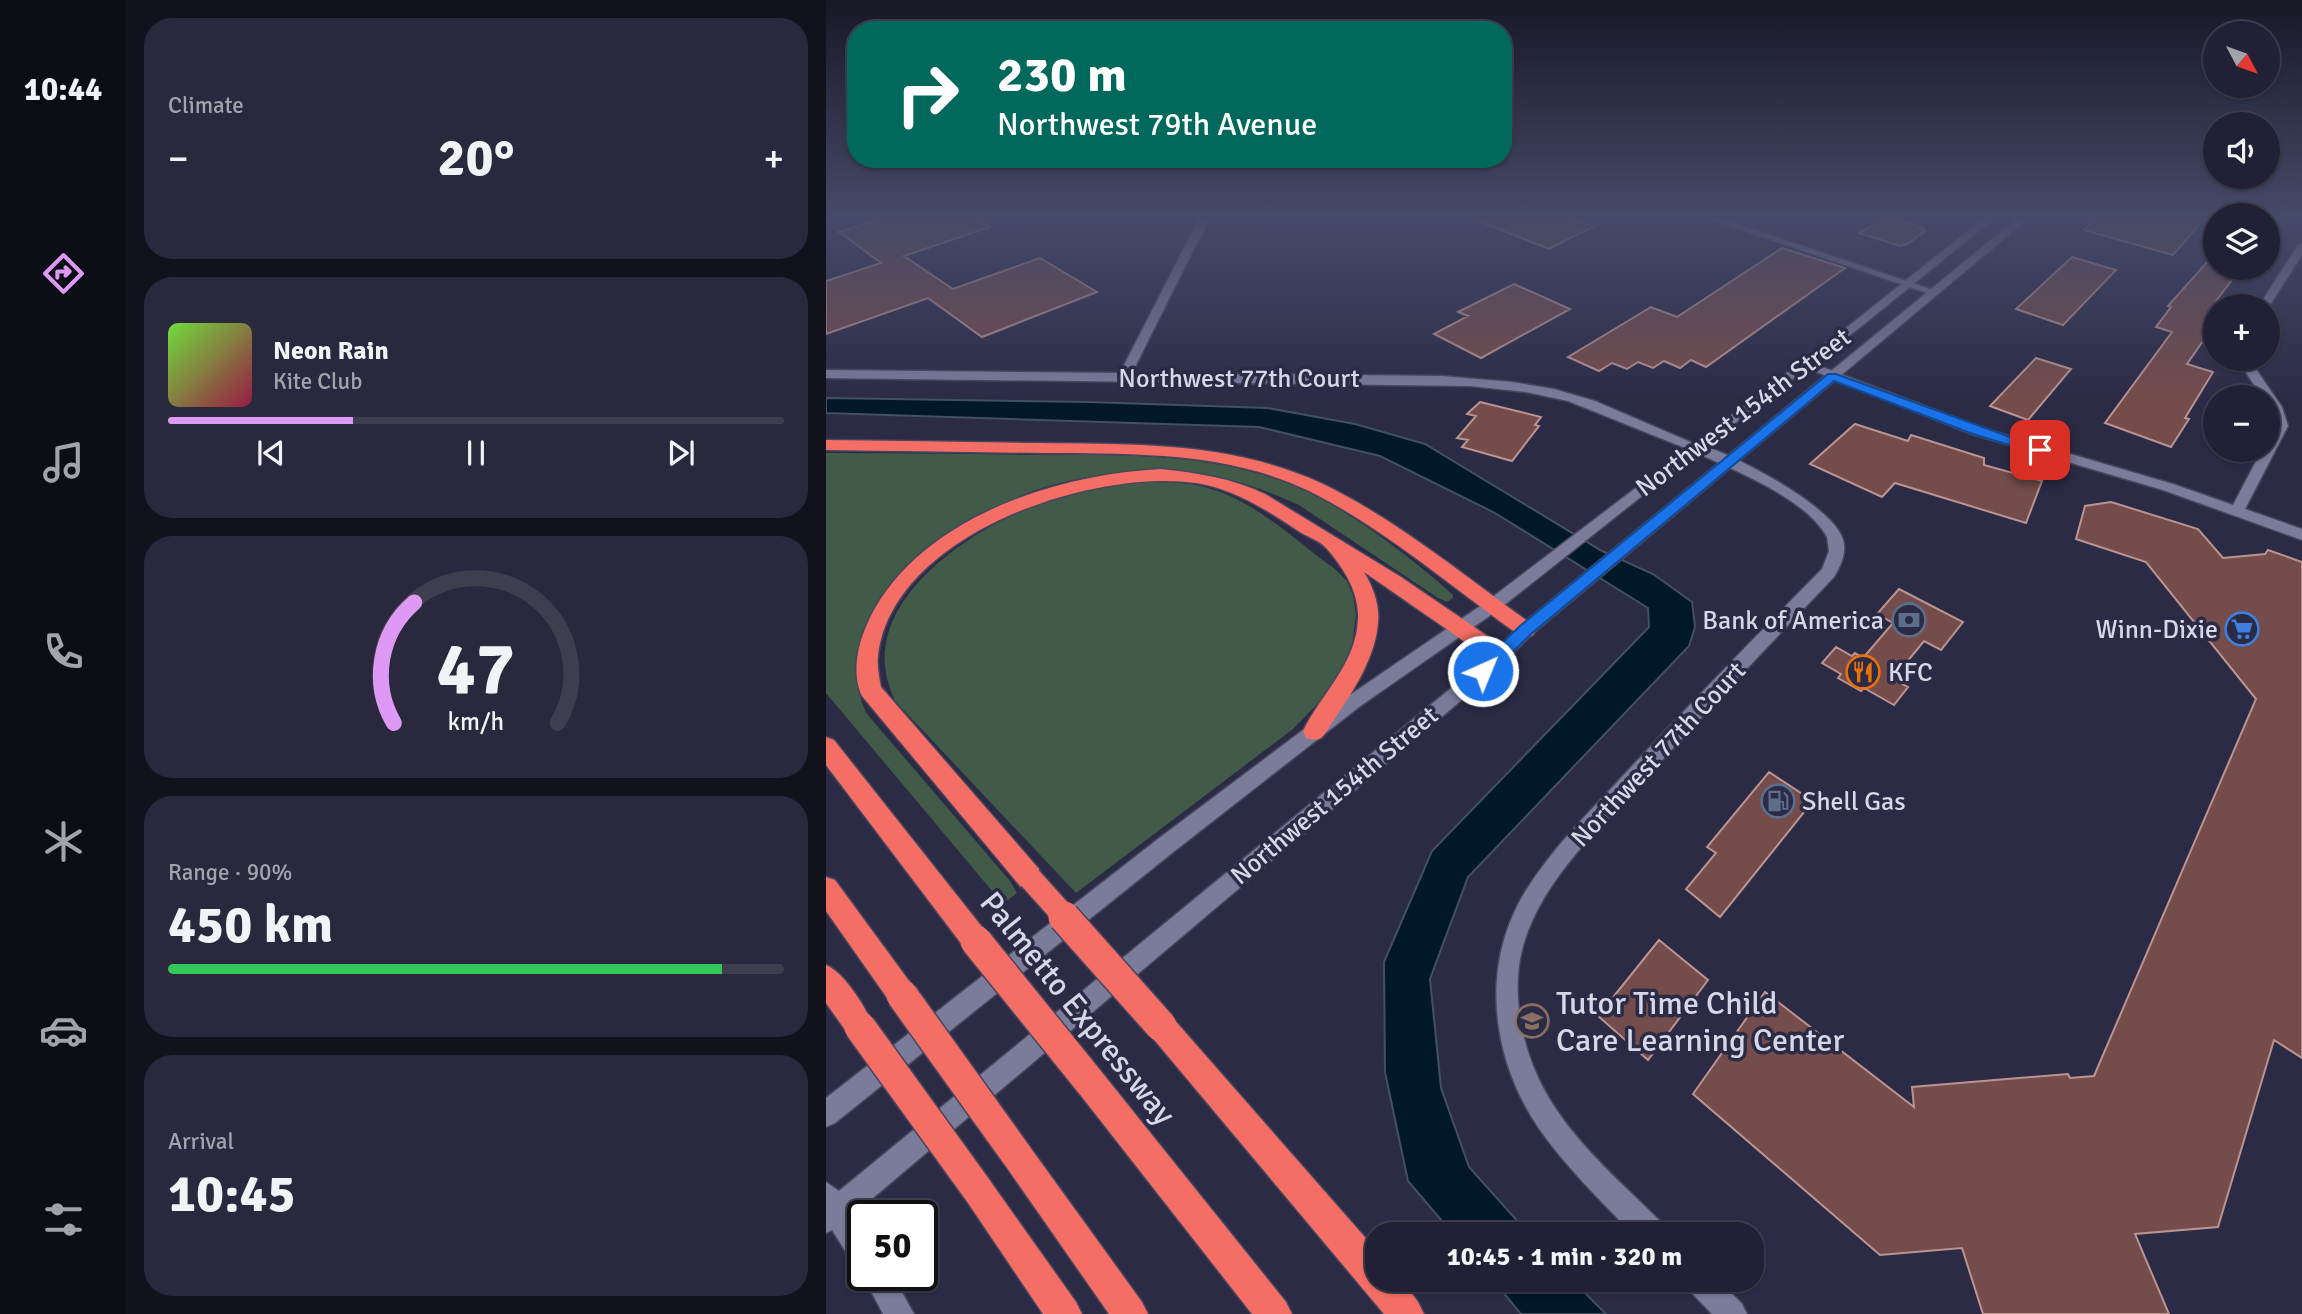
<!DOCTYPE html>
<meta charset="utf-8">
<style>
:root{--surface:#212034;--page:#29283c;--text:#f1f3f6;--muted:#a2a3ac;--line:#3e3e4f;--accent:#dd99f4}
body{margin:0;font-family:Signika,sans-serif;background:var(--page);color:var(--text);height:100vh;display:flex;flex-direction:column;font-size:26px;white-space:nowrap}
*{box-sizing:border-box;margin:0}
p{font-size:23px;color:var(--muted)}
.icon{flex:none;width:38px;height:38px;fill:none;stroke:currentColor;stroke-width:2;stroke-linecap:round;stroke-linejoin:round}
.map{position:relative;flex:1;overflow:hidden}
.sheet{display:flex;flex-direction:column;gap:18px;padding:18px;background:#12121d;width:700px}
.sheet>*{flex:none}
.banner{position:absolute;left:21px;top:21px;width:665px;height:147px;border-radius:28px;box-shadow:0 2px 5px #0004,0 0 0 2px var(--line);background:#00695c;color:#fff;overflow:hidden}
.needle{width:46px;rotate:131deg}
.tools{position:absolute;left:1377px;top:21px;display:grid;gap:14px}
.tools a{display:grid;place-items:center;width:77px;height:77px;border-radius:50%;background:var(--surface);box-shadow:0 2px 5px #0004,0 0 0 2px var(--line);font-size:35px}
.speed{position:absolute;left:21px;top:1200px;display:flex;gap:14px;font-size:35px;font-weight:700;text-align:center}
.speed>*{display:grid;place-content:center;width:91px;height:91px;border-radius:50%;background:var(--surface);box-shadow:0 2px 5px #0004,0 0 0 2px var(--line);line-height:1}
.speed .limit{border:4px solid #111;border-radius:10px;background:#fff;color:#111}
.pin{position:absolute;display:grid;place-items:center;width:60px;height:60px;color:#fff;margin:-30px;border-radius:14px;box-shadow:0 4px 10px #0006}
.me{position:absolute;width:77px;margin:-38px;rotate:44deg;stroke-linejoin:round;filter:drop-shadow(0 0 5px #0008)}
.turn{display:flex;align-items:center;gap:24px;height:147px;padding:0 35px;font-size:32px}
.turn .icon{width:91px;height:91px;stroke-width:2.5}
.turn b{display:block;font-size:49px;line-height:60px}
.big{font-size:52px;font-weight:700;line-height:1.1}
.sheet .card{flex:1;display:flex;flex-direction:column;justify-content:center;gap:10px;min-width:0;padding:0 24px;border-radius:28px;background:var(--page)}
.sheet .dial{align-items:center;gap:0}
.dial svg{height:182px;overflow:visible;fill:none;stroke:var(--line);stroke-width:7;stroke-linecap:round;text-anchor:middle}
.dial text{fill:var(--text);stroke:none}
.song{display:flex;align-items:center;gap:21px}
.cover{width:84px;height:84px;border-radius:10px;background:linear-gradient(135deg,hsl(100 70% 55%),hsl(340 70% 35%))}
.played{height:7px;border-radius:4px;background:linear-gradient(90deg,var(--accent) 30%,var(--line) 30%)}
.keys{display:flex;justify-content:space-around;direction:ltr}
.heat{display:flex;justify-content:space-between;align-items:center;font-size:38px;direction:ltr}
.charge{height:10px;border-radius:5px;background:linear-gradient(90deg,#34c759 90%,var(--line) 0)}
.trip{position:absolute;left:539px;top:1222px;width:399px;height:70px;border-radius:28px;background:var(--surface);box-shadow:0 2px 5px #0004,0 0 0 2px var(--line);font-weight:700;line-height:70px;text-align:center}
main{display:flex;flex:1;min-height:0}
.tabs{display:flex;flex-direction:column;width:126px;justify-content:space-around;align-items:center;background:#0d0d15;color:var(--muted)}
.tabs .icon{width:49px;height:49px}
.tabs .on{color:var(--accent)}
.tabs b{font-size:32px;color:var(--text)}
.map>svg:first-child{display:block}
.green{fill:#415b48}
.water{fill:#011828;stroke:#415162;stroke-width:2}
.building{fill:#744c4b;stroke:#bb9391;stroke-width:2}
.lines{fill:none;stroke-linecap:round;stroke-linejoin:round}
.minor-casing{stroke:#47465d;stroke-width:3}
.tertiary-casing{stroke:#47465d;stroke-width:3}
.secondary-casing{stroke:#47465d;stroke-width:3}
.motorway-casing{stroke:#47465d;stroke-width:3}
.minor{fill:#7b7b9a;fill-rule:evenodd}
.tertiary{fill:#7b7b9a;fill-rule:evenodd}
.secondary{fill:#7b7b9a;fill-rule:evenodd}
.motorway{fill:#f46e66;fill-rule:evenodd}
.motorway-bridge-far1-casing{stroke:#47465d;stroke-width:26;stroke-linecap:butt}
.motorway-bridge-casing{stroke:#47465d;stroke-width:34;stroke-linecap:butt}
.motorway-bridge-far1{stroke:#f46e66;stroke-width:23}
.motorway-bridge{stroke:#f46e66;stroke-width:31}
.route{fill:#1a73e8;stroke:#114b97;stroke-width:2}
.labels{text-anchor:middle;stroke-width:7;stroke-linejoin:round;paint-order:stroke}
.street-label{font-size:26px;fill:#d7d7e9;stroke:#2c2b46}
.poi-label{font-size:26px;fill:#d7d7e9;stroke:#2c2b46;text-anchor:end}
.near-poi-label{font-size:32px;fill:#d7d7e9;stroke:#2c2b46;text-anchor:start}
.near-street-label{font-size:32px;fill:#d7d7e9;stroke:#2c2b46}
</style>
<main>
<nav class="tabs">
<b>10:44</b>
<svg class="icon on" aria-label="directions" viewBox="0 0 24 24"><path d="M12 3l9 9-9 9-9-9zM9 14v-3h6M13 9l2 2-2 2"/></svg>
<svg class="icon" aria-label="music" viewBox="0 0 24 24"><path d="M9 18V5l10-2v13"/><circle cx="6" cy="18" r="3"/><circle cx="16" cy="16" r="3"/></svg>
<svg class="icon" aria-label="phone" viewBox="0 0 24 24"><path d="M5 4h4l2 5-3 2q2 4 5 5l2-3 5 2v4C11 20 4 13 5 4z"/></svg>
<svg class="icon" aria-label="climate" viewBox="0 0 24 24"><path d="M12 3v18M4 7l16 10M4 17L20 7"/></svg>
<svg class="icon" aria-label="car" viewBox="0 0 24 24"><path d="M5 17H2v-5l4-1 3-4h7l3 4 3 1v5h-3M9 17h6M6 11h13"/><circle cx="7" cy="17" r="2"/><circle cx="17" cy="17" r="2"/></svg>
<svg class="icon" aria-label="filters" viewBox="0 0 24 24"><path d="M4 7h16M4 17h16"/><circle cx="9" cy="7" r="2"/><circle cx="15" cy="17" r="2"/></svg>
</nav>
<section class="sheet">
<div class="card"><p>Climate</p>
<div class="heat"><a>−</a><b class="big">20°</b><a>+</a></div>
</div>
<div class="card">
<div class="song"><i class="cover"></i><div><b>Neon Rain</b><p>Kite Club</p></div></div>
<div class="played"></div>
<div class="keys"><svg class="icon" aria-label="previous" viewBox="0 0 24 24"><path d="M18 5L8 12l10 7zM5 5v14"/></svg><svg class="icon" aria-label="pause" viewBox="0 0 24 24"><path d="M8 5v14M16 5v14"/></svg><svg class="icon" aria-label="next" viewBox="0 0 24 24"><path d="M6 5l10 7-10 7zM19 5v14"/></svg></div>
</div>
<div class="card dial"><svg viewBox="0 0 100 80">
<path d="M14 69A42 42 0 1 1 86 69"/>
<path d="M14 69A42 42 0 0 1 23 16" stroke="#dd99f4"/>
<text x="50" y="56" font-size="32" font-weight="700">47</text>
<text x="50" y="72" font-size="11">km/h</text>
</svg></div>
<div class="card"><p>Range · 90%</p><b class="big">450 km</b><div class="charge"></div></div>
<div class="card"><p>Arrival</p><b class="big">10:45</b></div>
</section>
<div class="map">
<svg width="1476" height="1314" viewBox="0 0 1476 1314">
<rect width="100%" height="100%" fill="#2c2b46"/>
<!-- green -->
<path class="green" d="M0,453C71,453 142,454 213,455C301,455 392,452 475,489C522,509 589,560 627,595V598L621,602L612,598L473,505C421,481 365,465 307,471C264,475 212,484 174,506C154,518 137,535 119,549C100,565 78,579 60,596C29,625 22,677 41,714L184,881L191,893L177,904L0,693Z
M302,482C336,481 370,481 402,495C441,512 475,545 509,569L521,581L527,595L530,615L526,646L512,683L467,729L250,893L69,701C64,689 60,678 59,665C53,585 159,522 223,500C249,491 275,487 302,482Z"/>
<!-- water -->
<path class="water" d="M0,398L262,402L442,408L529,424L599,444L776,551L827,574L866,602L869,627L863,646L642,877L604,979L615,1088L643,1167L703,1234H627L582,1181L559,1072L558,962L606,851L823,627L822,608L669,513L554,456L433,427L0,413Z
M666,1279H745L780,1314H695Z"/>
<!-- building -->
<path class="building" d="M63,217H147L164,227L78,256L127,289L214,258L271,292L156,337L102,298L0,334V281L55,263L13,232Z
M642,217H739L767,227L723,249Z
M1060,217L1098,228L1096,230L1099,231L1081,244L1074,246L1033,233Z
M1272,217H1380L1347,255L1258,230Z
M956,248L1019,268L880,367L865,360L854,368L838,361L827,368L812,362L801,369L786,363L773,371L742,357L825,307L851,317Z
M1390,252V268H1415L1390,301V317L1376,337L1379,338L1361,364L1387,372L1359,418L1363,419L1345,447L1279,423L1346,332L1330,327L1345,307L1342,306Z
M1246,257L1290,270L1237,325L1190,309Z
M688,284L744,309L655,358L608,334L642,316L632,312Z
M1210,358L1245,369L1202,420L1164,406Z
M654,402L715,417L709,425L713,426L686,461L636,447L642,440L631,438L650,416L641,414Z
M1029,424L1082,441L1085,435L1158,458V465L1216,481L1200,523L1069,483L1056,497L984,464Z
M1285,502L1372,529L1397,558L1439,554L1442,550L1476,562V1058L1448,1040L1392,1227L1309,1234L1343,1314H1157L1136,1248L1054,1255L867,1094L939,992L1088,1107L1086,1087L1242,1074L1244,1078L1268,1076L1430,699L1320,562L1250,539L1259,506Z
M1073,589L1137,622L1115,650L1098,641L1067,679L1082,687L1068,705L1038,688L1035,691L1012,678L1015,674L996,663L1010,647L1026,656L1029,653L1037,658L1067,623L1051,614Z
M943,772L987,801L894,917L860,889L890,853L881,847Z
M833,940L882,980L822,1060L772,1016Z"/>
<g class="lines">
<defs>
<path id="minor" d="M374,217H384L306,373L616,376L686,382L728,389L769,401L876,447L874,450H864L742,401L700,392L644,386L0,378V370L294,373Z
M877,217H891L1113,292L1104,294Z
M1476,244V255L1442,308L1433,306L1472,245Z
M1411,359H1423L1456,407L1462,426L1419,509L1476,529V540L1337,490L1146,434L973,365L983,362L1156,428L1347,484L1407,505L1436,450H1442V438L1448,426L1442,397H1436Z"/>
<path id="tertiary" d="M869,443C904,452 1002,503 1016,537C1022,551 1015,565 1008,577C944,644 881,710 819,779C774,828 713,882 696,950C686,989 694,1038 711,1075C737,1134 792,1179 837,1224L841,1234H807C774,1200 739,1166 712,1127C665,1057 654,966 699,892C725,850 760,815 794,779C860,708 928,638 996,569L1003,551L1001,537C979,497 905,469 864,450V444Z
M858,1279H892L916,1304L921,1314H886L862,1289Z"/>
<path id="secondary" d="M1159,217H1170L1037,325L874,450L672,610L533,707L346,853L9,1123L0,1127V1098L332,839L521,697L660,602L1029,321Z
M1193,217H1204L706,634L664,676L28,1214L37,1228V1267L27,1263L6,1230L0,1233V1182L13,1191L652,666L694,626Z
M37,1276H67L88,1314H57Z"/>
<path id="motorway" d="M0,440C71,441 142,442 213,443C309,444 406,442 495,483C572,520 638,576 707,625L710,630L707,635L700,638L693,635C624,586 559,529 483,491C400,451 308,454 218,453C145,452 73,451 0,450Z
M335,469C371,473 406,478 439,494L575,577L679,648L682,654L679,660L672,662L665,660L538,572C547,587 554,605 552,623C549,659 527,691 508,720C504,725 500,734 495,738C490,741 485,739 480,738L477,731C495,694 531,663 532,618C533,592 517,567 501,549C496,542 482,537 474,532C442,511 409,489 370,483C267,468 66,534 52,656C51,666 53,677 55,687L213,869L217,878L213,887L204,890L195,887L36,696C26,676 31,648 39,629C83,521 228,474 335,469Z
M0,737L8,740L160,932L164,941L160,950L150,954L140,950L0,765Z
M0,877L9,880L86,985L90,995L86,1005L76,1009L66,1005L0,911Z
M0,965C18,972 41,1009 48,1027L44,1037L34,1041L24,1037L0,1003Z
M335,1012L345,1016L551,1251V1279H575L592,1302L598,1314H558L325,1036L321,1026L325,1016Z
M267,1071L278,1075L460,1302L466,1314H426L256,1097L252,1086L256,1075Z
M190,1138L201,1143L316,1302L322,1314H283L179,1165L174,1154L179,1143Z
M151,1173L162,1178L250,1302L256,1314H217L140,1200L135,1189L140,1178Z"/>
</defs>
<!-- minor casing -->
<use href="#minor" class="minor-casing"/>
<!-- tertiary casing -->
<use href="#tertiary" class="tertiary-casing"/>
<!-- secondary casing -->
<use href="#secondary" class="secondary-casing"/>
<!-- motorway casing -->
<use href="#motorway" class="motorway-casing"/>
<!-- minor -->
<use href="#minor" class="minor"/>
<!-- tertiary -->
<use href="#tertiary" class="tertiary"/>
<!-- secondary -->
<use href="#secondary" class="secondary"/>
<!-- motorway -->
<use href="#motorway" class="motorway"/>
<defs>
<path id="motorway-bridge-far1" d="M204,878L240,918"/>
<path id="motorway-bridge" d="M238,917L335,1026
M150,941L267,1086
M76,995L190,1154
M34,1027L151,1189"/>
</defs>
<!-- motorway-bridge-far1 casing -->
<use href="#motorway-bridge-far1" class="motorway-bridge-far1-casing"/>
<!-- motorway-bridge casing -->
<use href="#motorway-bridge" class="motorway-bridge-casing"/>
<!-- motorway-bridge-far1 -->
<use href="#motorway-bridge-far1" class="motorway-bridge-far1"/>
<!-- motorway-bridge -->
<use href="#motorway-bridge" class="motorway-bridge"/>
</g>
<!-- sky -->
<linearGradient id="sky" x2="0" y2="1"><stop stop-color="#181826"/><stop offset="0.54" stop-color="#454a68"/><stop offset="1" stop-color="#454a68" stop-opacity="0"/></linearGradient>
<rect width="1476" height="401" fill="url(#sky)"/>
<!-- route -->
<path class="route" d="M1002,374H1010L1220,450L1214,454L1147,434L1008,381L705,634L663,675H652L649,671L652,666L694,626Z"/>
<!-- icons -->
<defs>
<symbol id="bank-ring" viewBox="-11 -11 22 22"><circle r="9.5" fill="#2c2b46" stroke="#5c6f8a" stroke-width="1.5"/><path d="M-6-4H6V4H-6ZM0-2.3a2.3 2.3 0 1 0 0 4.6a2.3 2.3 0 1 0 0-4.6Z" fill="#5c6f8a"/></symbol>
<symbol id="supermarket-ring" viewBox="-11 -11 22 22"><circle r="9.5" fill="#2c2b46" stroke="#3f7fe0" stroke-width="1.5"/><path d="M-6-5.5h2.5l.6 2H6L4.5 2H-2.5L-4.4-4H-6ZM-1.5 3.2a1.3 1.3 0 1 0 .1 0ZM3 3.2a1.3 1.3 0 1 0 .1 0Z" fill="#3f7fe0"/></symbol>
<symbol id="restaurant-ring" viewBox="-11 -11 22 22"><circle r="9.5" fill="#2c2b46" stroke="#e8710a" stroke-width="1.5"/><path d="M-5-6h1v4h1v-4h1v4h1v-4h1v5L-1.5 .5V6h-2V.5L-5-1ZM5-6V6H3V1.5H1.5Q1.5-4 5-6Z" fill="#e8710a"/></symbol>
<symbol id="fuel-ring" viewBox="-11 -11 22 22"><circle r="9.5" fill="#2c2b46" stroke="#5c6f8a" stroke-width="1.5"/><path d="M-5.5-6h7V0h2V4h1.3V-2.5L3-4.5l.8-.8L6-3V5H2.5V1h-1V6h-7ZM-4.2-4.7v3.2H.2V-4.7Z" fill="#5c6f8a"/></symbol>
<symbol id="school-ring" viewBox="-11 -11 22 22"><circle r="9.5" fill="#2c2b46" stroke="#8d6e63" stroke-width="1.5"/><path d="M0-5L7-2L0 1L-7-2ZM-4 1L0 2.5L4 1V4Q0 6-4 4Z" fill="#8d6e63"/></symbol>
</defs>
<g fill-rule="evenodd">
<use href="#bank-ring" x="1064" y="601" width="38" height="38"/>
<use href="#supermarket-ring" x="1397" y="610" width="38" height="38"/>
<use href="#restaurant-ring" x="1018" y="653" width="38" height="38"/>
<use href="#fuel-ring" x="933" y="782" width="38" height="38"/>
<use href="#school-ring" x="687" y="1002" width="38" height="38"/>
</g>
<g class="labels">
<!-- street labels -->
<g class="street-label">
<text x="413" y="387">Northwest 77th Court</text>
<text transform="translate(917 412) rotate(-37)" y="9">Northwest 154th Street</text>
<text transform="translate(832 754) rotate(-47)" y="9">Northwest 77th Court</text>
<text transform="translate(508 795) rotate(-40)" y="9">Northwest 154th Street</text>
</g>
<!-- poi labels -->
<g class="poi-label">
<text x="1058" y="629">Bank of America</text>
<text x="1392" y="638">Winn-Dixie</text>
<text x="1062" y="681" text-anchor="start">KFC</text>
<text x="976" y="810" text-anchor="start">Shell Gas</text>
</g>
<!-- near-poi labels -->
<g class="near-poi-label">
<text x="730" y="1014">Tutor Time Child<tspan x="730" dy="37">Care Learning Center</tspan></text>
</g>
<!-- near-street labels -->
<g class="near-street-label">
<text transform="translate(252 1008) rotate(51)" y="11">Palmetto Expressway</text>
</g>
</g>
</svg>
<div class="tools">
<a><svg class="needle" viewBox="-14 -14 28 28"><path d="M0-13l5 13h-10z" fill="#e53935"/><path d="M0 13l5-13h-10z" fill="#a2a3ac"/></svg></a>
<a><svg class="icon" aria-label="sound" viewBox="0 0 24 24"><path d="M4 9h4l5-4v14l-5-4H4zM17 9q2 3 0 6"/></svg></a>
<a><svg class="icon" aria-label="layers" viewBox="0 0 24 24"><path d="M12 4l9 5-9 5-9-5zM3 14l9 5 9-5"/></svg></a>
<a>+</a>
<a>−</a>
</div>
<div class="speed"><div class="limit">50</div></div>
<div class="pin" style="left:1214px;top:450px;background:#d93025"><svg class="icon" aria-label="arrive" viewBox="0 0 24 24"><path d="M6 21V4h12l-3 4 3 4H6"/></svg></div>
<svg class="me" style="left:657px;top:671px" viewBox="-20 -20 40 40"><circle r="17" fill="#1a73e8" stroke="#fff" stroke-width="3"/><path d="M0-11L8 9 0 5-8 9z" fill="#fff"/></svg>
<div class="trip">10:45 · 1 min · 320 m</div>
<div class="banner">
<div class="turn"><svg class="icon" aria-label="right" viewBox="0 0 24 24"><path d="M7 20v-9h11M14 6l5 5-5 5"/></svg><div><b>230 m</b>Northwest 79th Avenue</div></div>
</div>
</div>
</main>
